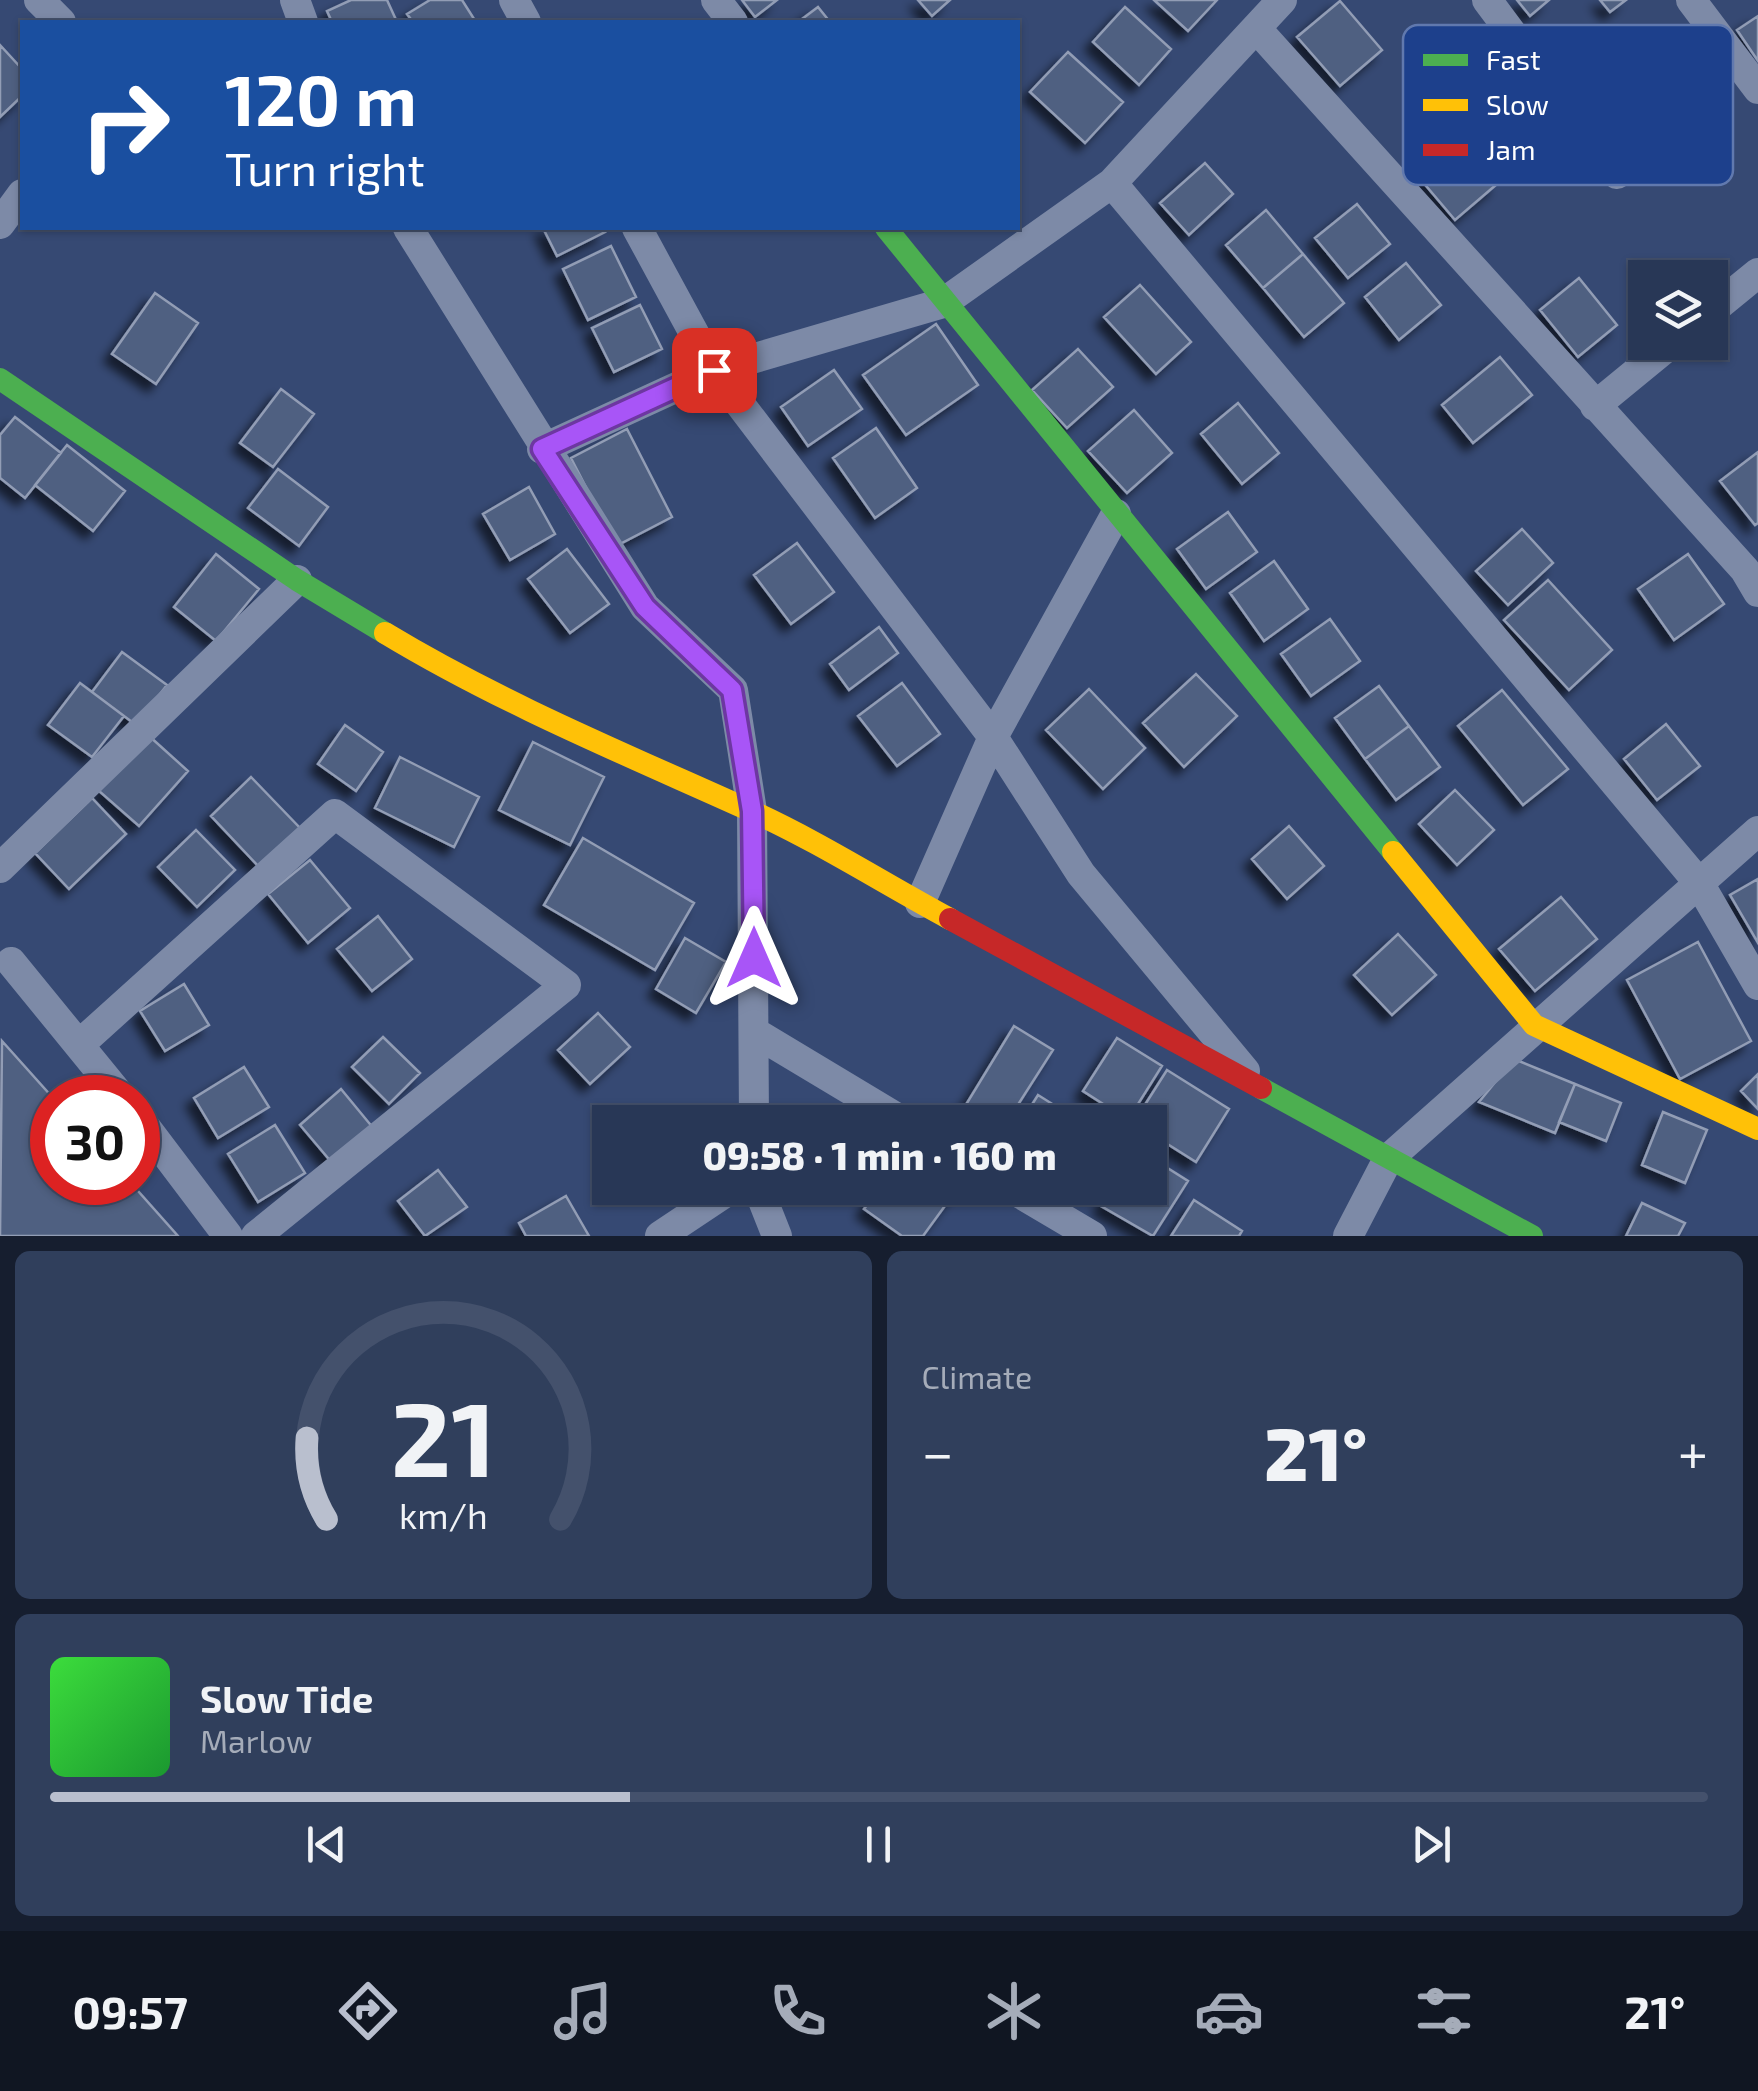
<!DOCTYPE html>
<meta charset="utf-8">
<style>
:root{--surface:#283756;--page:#303f5c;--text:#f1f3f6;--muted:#a5acb9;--line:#44516c;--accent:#b9bfce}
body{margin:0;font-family:"Exo 2",sans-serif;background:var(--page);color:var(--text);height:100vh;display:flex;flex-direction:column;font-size:38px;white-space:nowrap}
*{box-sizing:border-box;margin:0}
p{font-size:32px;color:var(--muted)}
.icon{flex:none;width:55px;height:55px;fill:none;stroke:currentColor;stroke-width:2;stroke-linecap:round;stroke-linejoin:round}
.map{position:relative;height:1236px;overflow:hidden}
.side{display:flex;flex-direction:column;gap:15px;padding:15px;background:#161e2f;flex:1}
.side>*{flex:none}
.banner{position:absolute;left:20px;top:20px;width:1000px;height:210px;border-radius:0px;box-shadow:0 2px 8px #0004,0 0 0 2px var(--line);background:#1a4fa0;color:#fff;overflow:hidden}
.tools{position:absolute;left:1628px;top:260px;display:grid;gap:20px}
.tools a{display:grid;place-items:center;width:100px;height:100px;border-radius:0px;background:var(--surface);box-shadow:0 2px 8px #0004,0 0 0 2px var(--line);font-size:50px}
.speed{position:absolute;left:30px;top:1075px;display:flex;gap:20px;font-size:50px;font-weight:700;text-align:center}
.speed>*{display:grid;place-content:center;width:130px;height:130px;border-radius:50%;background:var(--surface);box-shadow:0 2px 8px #0004,0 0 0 2px var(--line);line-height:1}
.speed .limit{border:15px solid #d22;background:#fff;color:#111}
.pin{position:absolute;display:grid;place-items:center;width:85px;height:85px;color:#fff;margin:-42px;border-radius:20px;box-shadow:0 5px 15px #0006}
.me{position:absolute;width:110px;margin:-55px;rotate:0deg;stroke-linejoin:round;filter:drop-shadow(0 0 8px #0008)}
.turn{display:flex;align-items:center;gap:35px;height:210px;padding:0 40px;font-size:45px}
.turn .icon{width:130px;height:130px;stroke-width:2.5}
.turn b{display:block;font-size:70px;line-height:85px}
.big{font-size:75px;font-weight:800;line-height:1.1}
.side .card{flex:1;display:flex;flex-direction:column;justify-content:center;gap:15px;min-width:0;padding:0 35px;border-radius:15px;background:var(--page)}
.side .dial{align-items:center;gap:0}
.dial svg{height:260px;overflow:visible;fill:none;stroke:var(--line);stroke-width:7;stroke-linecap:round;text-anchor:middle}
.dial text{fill:var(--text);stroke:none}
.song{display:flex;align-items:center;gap:30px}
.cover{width:120px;height:120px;border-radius:15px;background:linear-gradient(135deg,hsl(120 70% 55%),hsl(130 70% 35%))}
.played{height:10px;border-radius:5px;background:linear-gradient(90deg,var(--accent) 35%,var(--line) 35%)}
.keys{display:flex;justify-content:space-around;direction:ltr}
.heat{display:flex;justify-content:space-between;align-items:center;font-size:55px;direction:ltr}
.side .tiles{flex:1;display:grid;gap:15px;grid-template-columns:1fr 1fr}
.card:last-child{grid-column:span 2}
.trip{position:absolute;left:592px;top:1105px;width:575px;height:100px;border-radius:0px;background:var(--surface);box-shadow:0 2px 8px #0004,0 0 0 2px var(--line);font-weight:800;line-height:100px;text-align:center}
.tabs{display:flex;height:160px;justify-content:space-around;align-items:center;background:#101622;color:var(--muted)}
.tabs .icon{width:70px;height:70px}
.tabs .on{color:var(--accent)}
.tabs b{font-size:45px;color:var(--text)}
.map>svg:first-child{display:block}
.building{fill:#506081;stroke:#929db5;stroke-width:2.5;filter:url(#shadow)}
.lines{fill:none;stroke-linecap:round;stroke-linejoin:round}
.street{stroke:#7d8aa7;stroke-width:30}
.fast{stroke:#4caf50;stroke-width:22}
.slow{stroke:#ffc107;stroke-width:22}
.jam{stroke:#c62828;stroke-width:22}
.route-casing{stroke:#6d37a1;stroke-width:25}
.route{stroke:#a855f7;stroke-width:18}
.key{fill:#1d408c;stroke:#6179ae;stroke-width:2.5}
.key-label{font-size:28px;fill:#fff}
</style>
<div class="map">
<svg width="1758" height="1236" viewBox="0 0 1758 1236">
<defs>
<filter id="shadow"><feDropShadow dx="-8" dy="8" stdDeviation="5" flood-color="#0009"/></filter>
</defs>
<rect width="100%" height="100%" fill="#364973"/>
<!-- building -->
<path class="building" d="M351,0H387L397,22H332L327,11Z
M430,0H462L476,22H413L407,14Z
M742,0H777L755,17Z
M918,0H950L932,16Z
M1154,0H1217L1188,31Z
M1517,0H1549L1530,16Z
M1600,0H1626L1610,12Z
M1340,1L1382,50L1340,86L1297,37Z
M818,7L830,22H798Z
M1125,7L1171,49L1139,85L1093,42Z
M1758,16V61L1737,30Z
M0,45L22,69V96L0,117Z
M1068,52L1123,102L1085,143L1030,92Z
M1458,138L1497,184L1455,220L1416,174Z
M1205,163L1233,194L1189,235L1160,203Z
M1357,204L1390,244L1348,278L1315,238Z
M1266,210L1303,254L1263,288L1226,245Z
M543,228H602L605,232L557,256Z
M611,246L636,297L588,320L563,269Z
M1303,254L1344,303L1304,337L1263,288Z
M1406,263L1441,305L1399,340L1365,297Z
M1579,278L1617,325L1578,357L1540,310Z
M1140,285L1191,342L1156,374L1104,317Z
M155,293L198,323L156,384L112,354Z
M640,305L662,349L614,372L592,328Z
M936,324L978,385L906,435L863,375Z
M1078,349L1113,387L1067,428L1032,390Z
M1500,357L1532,395L1473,443L1442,405Z
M834,370L862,409L808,446L781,407Z
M281,389L314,414L273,467L240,443Z
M1238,403L1279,453L1242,484L1201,434Z
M1134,410L1172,453L1127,493L1088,451Z
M15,417L61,453L25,498L0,478V435Z
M876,428L917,488L875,518L833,458Z
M627,429L672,517L616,546L571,458Z
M67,445L125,491L93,531L35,485Z
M1758,452V523L1755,525L1720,481Z
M278,469L328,507L299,546L248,508Z
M529,487L555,534L510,560L483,514Z
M1228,512L1257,552L1206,589L1177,549Z
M1522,529L1553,563L1508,605L1476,571Z
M797,543L834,592L791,624L754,575Z
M567,549L609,604L570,633L528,579Z
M216,554L259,589L216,641L174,607Z
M1688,554L1724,604L1674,640L1638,589Z
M1274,561L1308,609L1264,641L1230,593Z
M1548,580L1612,650L1569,690L1504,620Z
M1330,619L1360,661L1311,696L1281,654Z
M879,627L898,653L849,690L830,664Z
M122,652L167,685L136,725L92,692Z
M1196,674L1237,716L1184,767L1143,723Z
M80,683L124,716L92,757L48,725Z
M902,683L940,734L897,766L858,716Z
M1379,686L1409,726L1365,759L1335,718Z
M1089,689L1145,748L1103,789L1046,730Z
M1502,690L1568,769L1523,805L1458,726Z
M1666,724L1700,766L1657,800L1624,759Z
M345,725L383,752L356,791L318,764Z
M1409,726L1440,767L1396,800L1365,759Z
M148,735L188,771L139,826L99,791Z
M533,742L604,777L570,845L499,810Z
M400,757L479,797L454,847L375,808Z
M251,777L300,828L260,868L211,816Z
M1455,790L1494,830L1457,865L1419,824Z
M92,798L126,834L69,889L35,853Z
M1289,826L1324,866L1287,899L1252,859Z
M196,830L235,870L197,907L158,867Z
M583,838L694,903L655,970L544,905Z
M310,860L350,908L308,943L268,894Z
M1758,879V943L1730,895Z
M1561,897L1597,939L1535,991L1499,949Z
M378,916L412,959L372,991L337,949Z
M1398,934L1436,975L1392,1015L1354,975Z
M685,938L726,962L696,1013L656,989Z
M1698,942L1751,1041L1680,1079L1627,980Z
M184,984L209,1025L165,1051L140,1011Z
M598,1013L630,1047L590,1084L558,1050Z
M1014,1026L1053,1050L1007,1122H969L959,1116Z
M383,1037L420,1073L389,1104L352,1067Z
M1117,1038L1162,1066L1128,1120L1083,1091Z
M2,1041L53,1098L52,1182H130L178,1236H0Z
M1514,1059L1575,1084L1555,1133L1479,1102Z
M244,1067L269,1107L218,1138L194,1098Z
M1167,1070L1229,1109L1196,1162L1150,1133V1122H1134Z
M1758,1074V1109L1741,1091Z
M1575,1084L1621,1103L1606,1141L1559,1122Z
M341,1089L374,1129L333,1164L300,1125Z
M1038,1095L1073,1117L1069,1122H1021Z
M1663,1112L1707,1130L1685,1183L1642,1165Z
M275,1125L305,1173L258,1202L228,1154Z
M1150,1157L1188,1181L1153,1236L1101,1206L1113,1188H1150Z
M438,1170L467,1207L425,1236L398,1201Z
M880,1188H958L923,1236H902L864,1209Z
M566,1196L589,1236H526L519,1223Z
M1194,1200L1242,1231L1239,1236H1171Z
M1642,1203L1685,1223L1678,1236H1626Z"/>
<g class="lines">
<!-- street -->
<path class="street" d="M39,0L61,22
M295,0L303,22
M514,0L526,22
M716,0L733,22
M1487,0L1617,174
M1691,0L1758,89
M1256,28L1745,570L1758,592
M1112,183L1699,883L1758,985
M0,224L22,194
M408,228L645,607L733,690L752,811L754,1122
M637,228L714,370L993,737L1081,874L1245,1071
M1710,312L1758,273
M1595,406L1673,342
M542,449L714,370L943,303L1112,183L1282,0
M0,868L297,580
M920,903L993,737L1116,514
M11,962L122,1098
M754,1032L904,1122
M81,1043L335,814L566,985L256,1236
M138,1117L228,1236
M758,1188L777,1236
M1011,1188L1092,1236
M660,1236L732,1188
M1348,1236L1388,1159L1758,831"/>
<!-- fast -->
<path class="fast" d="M886,228L1393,852
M0,379L297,580L385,633
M1261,1088L1532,1236"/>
<!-- slow -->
<path class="slow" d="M385,633C501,703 625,754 749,810C818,841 883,883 950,919
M1393,852L1534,1025L1758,1129"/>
<!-- jam -->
<path class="jam" d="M950,919L1261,1088"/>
</g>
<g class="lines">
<defs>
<path id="route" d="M714,370L542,449L645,607L732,690L752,811L754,958"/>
</defs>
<!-- route casing -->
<use href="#route" class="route-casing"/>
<!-- route -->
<use href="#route" class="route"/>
</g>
<!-- legend -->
<rect x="1403" y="25" width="330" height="160" rx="15" class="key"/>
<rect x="1423" y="54" width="45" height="12" fill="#4caf50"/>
<rect x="1423" y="99" width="45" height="12" fill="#ffc107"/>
<rect x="1423" y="144" width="45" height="12" fill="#c62828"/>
<g class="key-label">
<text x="1486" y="70">Fast</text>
<text x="1486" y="115">Slow</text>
<text x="1486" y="160">Jam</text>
</g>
</svg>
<div class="tools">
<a><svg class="icon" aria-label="layers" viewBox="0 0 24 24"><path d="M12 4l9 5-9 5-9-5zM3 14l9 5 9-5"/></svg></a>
</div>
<div class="speed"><div class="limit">30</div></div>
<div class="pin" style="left:714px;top:370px;background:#d93025"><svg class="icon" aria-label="arrive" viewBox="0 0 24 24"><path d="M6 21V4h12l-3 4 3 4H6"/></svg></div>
<svg class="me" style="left:754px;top:958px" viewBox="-20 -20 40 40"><path d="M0-17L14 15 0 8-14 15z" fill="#a855f7" stroke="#fff" stroke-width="4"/></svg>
<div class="trip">09:58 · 1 min · 160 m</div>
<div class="banner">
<div class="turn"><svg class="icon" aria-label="right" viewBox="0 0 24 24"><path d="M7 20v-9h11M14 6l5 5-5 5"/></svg><div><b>120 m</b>Turn right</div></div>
</div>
</div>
<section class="side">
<div class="tiles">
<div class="card dial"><svg viewBox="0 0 100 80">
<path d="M14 69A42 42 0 1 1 86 69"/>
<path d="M14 69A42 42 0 0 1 8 44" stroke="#b9bfce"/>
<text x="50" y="56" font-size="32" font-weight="700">21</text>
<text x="50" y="72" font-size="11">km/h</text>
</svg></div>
<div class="card"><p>Climate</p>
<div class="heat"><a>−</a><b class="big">21°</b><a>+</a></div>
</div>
<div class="card">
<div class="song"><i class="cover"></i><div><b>Slow Tide</b><p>Marlow</p></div></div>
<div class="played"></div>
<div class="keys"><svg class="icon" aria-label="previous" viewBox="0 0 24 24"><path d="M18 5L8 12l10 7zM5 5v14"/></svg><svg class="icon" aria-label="pause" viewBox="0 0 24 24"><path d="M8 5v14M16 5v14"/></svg><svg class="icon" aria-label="next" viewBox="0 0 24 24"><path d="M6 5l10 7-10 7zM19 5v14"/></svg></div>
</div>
</div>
</section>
<nav class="tabs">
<b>09:57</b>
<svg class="icon on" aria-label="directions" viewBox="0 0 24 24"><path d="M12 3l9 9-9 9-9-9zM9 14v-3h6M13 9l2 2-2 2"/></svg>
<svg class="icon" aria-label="music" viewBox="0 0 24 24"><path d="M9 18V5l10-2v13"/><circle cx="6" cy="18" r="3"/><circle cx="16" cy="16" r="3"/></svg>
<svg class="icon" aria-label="phone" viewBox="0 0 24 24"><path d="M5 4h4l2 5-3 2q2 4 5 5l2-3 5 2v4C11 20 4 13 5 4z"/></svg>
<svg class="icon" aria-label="climate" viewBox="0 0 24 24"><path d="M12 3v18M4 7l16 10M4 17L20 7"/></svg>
<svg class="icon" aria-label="car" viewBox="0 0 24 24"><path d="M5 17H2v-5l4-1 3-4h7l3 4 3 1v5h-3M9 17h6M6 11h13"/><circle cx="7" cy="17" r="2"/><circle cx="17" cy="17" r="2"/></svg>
<svg class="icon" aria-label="filters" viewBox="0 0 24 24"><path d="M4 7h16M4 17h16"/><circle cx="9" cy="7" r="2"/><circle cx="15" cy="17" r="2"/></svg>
<b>21°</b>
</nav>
